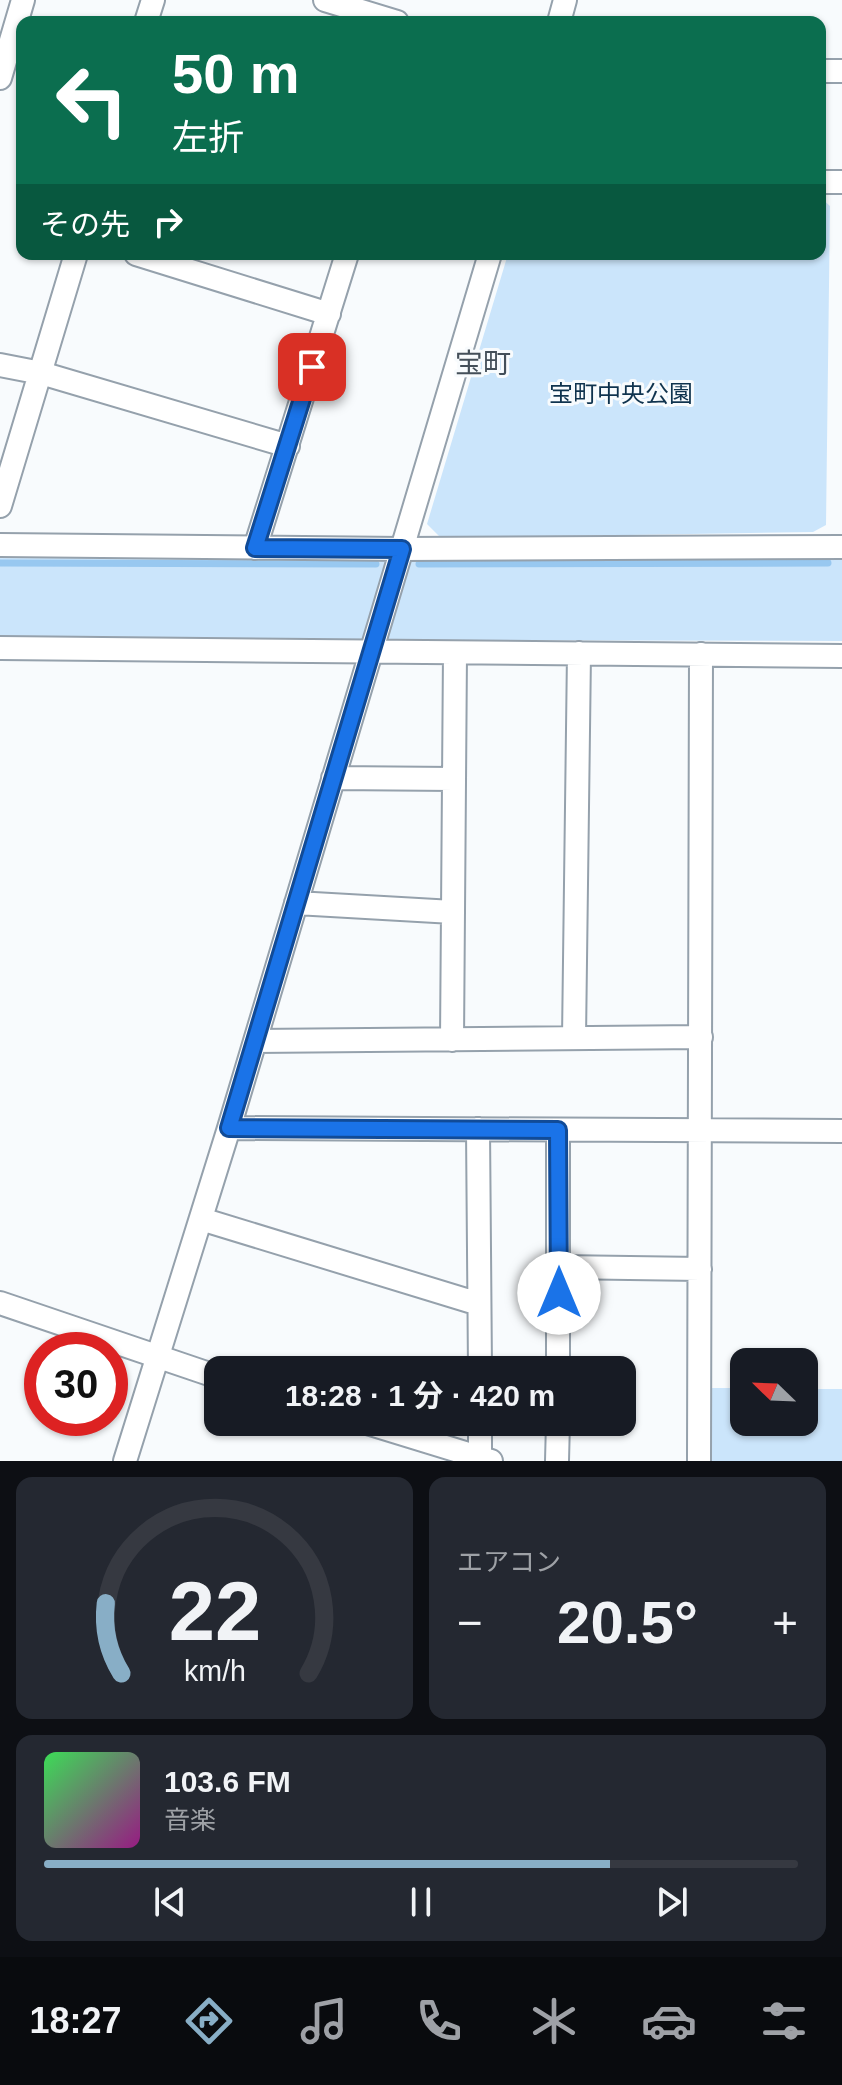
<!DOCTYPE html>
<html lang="ja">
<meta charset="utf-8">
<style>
:root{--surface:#171b24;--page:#242831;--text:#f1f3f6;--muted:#9ea1a6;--line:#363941;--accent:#88aec6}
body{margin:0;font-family:Helvetica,"Noto Sans JP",sans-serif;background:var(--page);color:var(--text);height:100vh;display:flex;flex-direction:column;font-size:30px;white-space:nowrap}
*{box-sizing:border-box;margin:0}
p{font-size:26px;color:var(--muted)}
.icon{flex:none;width:44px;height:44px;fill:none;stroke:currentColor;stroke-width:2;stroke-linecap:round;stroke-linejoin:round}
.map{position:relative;height:1461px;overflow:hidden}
.details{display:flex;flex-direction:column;gap:16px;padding:16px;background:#0d0f14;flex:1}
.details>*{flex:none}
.banner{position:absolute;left:16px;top:16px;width:810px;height:244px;border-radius:16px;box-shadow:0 2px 6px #0004;background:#0b6e4f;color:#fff;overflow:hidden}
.needle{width:52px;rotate:293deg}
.controls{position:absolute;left:730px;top:1348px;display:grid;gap:16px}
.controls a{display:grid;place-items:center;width:88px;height:88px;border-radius:16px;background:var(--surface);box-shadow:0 2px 6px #0004;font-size:40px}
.speed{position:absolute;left:24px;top:1332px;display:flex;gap:16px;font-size:40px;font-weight:700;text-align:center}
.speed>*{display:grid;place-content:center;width:104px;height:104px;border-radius:50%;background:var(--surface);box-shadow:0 2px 6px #0004;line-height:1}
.speed .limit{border:12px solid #d22;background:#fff;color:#111}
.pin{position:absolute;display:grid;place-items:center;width:68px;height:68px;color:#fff;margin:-34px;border-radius:16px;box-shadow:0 4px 12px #0006}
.me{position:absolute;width:88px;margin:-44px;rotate:0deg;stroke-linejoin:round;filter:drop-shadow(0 0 6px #0008)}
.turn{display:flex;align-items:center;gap:28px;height:168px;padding:0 24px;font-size:36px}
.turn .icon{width:104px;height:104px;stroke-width:2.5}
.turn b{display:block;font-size:56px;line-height:68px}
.then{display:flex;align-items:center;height:76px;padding:0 24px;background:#0003;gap:16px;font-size:30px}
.big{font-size:60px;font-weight:700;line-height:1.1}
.details .card{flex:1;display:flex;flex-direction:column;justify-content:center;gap:12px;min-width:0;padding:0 28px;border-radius:16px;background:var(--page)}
.details .dial{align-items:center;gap:0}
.dial svg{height:208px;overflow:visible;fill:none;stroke:var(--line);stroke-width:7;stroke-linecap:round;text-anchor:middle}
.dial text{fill:var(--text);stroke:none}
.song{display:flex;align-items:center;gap:24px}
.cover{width:96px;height:96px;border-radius:12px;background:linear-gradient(135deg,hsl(130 70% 55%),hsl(310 70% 35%))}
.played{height:8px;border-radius:4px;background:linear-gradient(90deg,var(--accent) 75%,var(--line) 75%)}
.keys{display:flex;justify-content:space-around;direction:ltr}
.heat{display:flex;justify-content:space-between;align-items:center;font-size:44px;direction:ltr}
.details .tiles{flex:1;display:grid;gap:16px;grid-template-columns:1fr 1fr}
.card:last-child{grid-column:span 2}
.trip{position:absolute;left:204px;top:1356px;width:432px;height:80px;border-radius:16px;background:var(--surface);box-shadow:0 2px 6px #0004;font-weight:700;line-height:80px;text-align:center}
.menu{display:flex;height:128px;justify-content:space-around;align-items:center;background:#090b0e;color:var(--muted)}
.menu .icon{width:56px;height:56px}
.menu .active{color:var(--accent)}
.menu b{font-size:36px;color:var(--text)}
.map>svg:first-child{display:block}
.green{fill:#cbe5fb}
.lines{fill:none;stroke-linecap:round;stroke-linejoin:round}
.stream{stroke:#98c8f0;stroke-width:7}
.minor-casing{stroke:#95a1ac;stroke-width:26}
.minor{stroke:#fff;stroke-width:22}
.route-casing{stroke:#114b97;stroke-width:20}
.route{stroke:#1a73e8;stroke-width:14}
.labels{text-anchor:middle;stroke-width:6;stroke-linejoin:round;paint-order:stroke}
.park-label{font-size:24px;fill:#0f334e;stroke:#f8fbfd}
.quarter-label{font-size:28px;fill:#444f59;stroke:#f8fbfd}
</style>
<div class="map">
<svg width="842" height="1461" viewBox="0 0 842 1461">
<rect width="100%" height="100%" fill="#f8fbfd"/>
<!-- green -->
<path class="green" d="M820,197L830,206L826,525L813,532L441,538L427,524L508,254H820Z
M0,556L842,559V641L0,639Z
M700,1388H744V1422H804V1389H842V1461H699Z"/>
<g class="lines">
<!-- stream -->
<path class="stream" d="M0,563L376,564
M419,564L828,563"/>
<defs>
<path id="minor" d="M325,0L397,22
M146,22L153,0
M559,22L565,0
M820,71H842
M0,78L23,0
M820,182H842
M136,254L329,314
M0,365L41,373L288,446
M0,506L76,254
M0,545L402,549L842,547
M255,548L347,254
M0,648L842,656
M333,778L454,779
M296,903L453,912
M574,1038L579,653
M452,1040L455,653
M255,1041L701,1037
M229,1128L842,1131
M478,1129L480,1370
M558,1130V1370
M201,1219L479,1304
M559,1267L700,1269
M0,1303L218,1377
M364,1422L491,1461
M480,1422V1458
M125,1461L229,1128L490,254
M557,1461L558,1422
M699,1461L701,654"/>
</defs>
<!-- minor casing -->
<use href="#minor" class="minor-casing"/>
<!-- minor -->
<use href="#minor" class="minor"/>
</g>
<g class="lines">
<defs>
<path id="route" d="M312,367L255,548L402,549L229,1128L558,1130L559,1293"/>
</defs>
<!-- route casing -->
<use href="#route" class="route-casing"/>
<!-- route -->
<use href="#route" class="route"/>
</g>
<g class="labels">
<!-- park labels -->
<g class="park-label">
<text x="621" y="402">宝町中央公園</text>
</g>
<!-- quarter labels -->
<g class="quarter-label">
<text x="483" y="373">宝町</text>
</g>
</g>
</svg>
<div class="controls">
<a><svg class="needle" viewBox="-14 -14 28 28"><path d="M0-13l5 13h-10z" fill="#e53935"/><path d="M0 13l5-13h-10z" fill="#9ea1a6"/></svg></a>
</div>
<div class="speed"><div class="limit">30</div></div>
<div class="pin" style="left:312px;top:367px;background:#d93025"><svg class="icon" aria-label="arrive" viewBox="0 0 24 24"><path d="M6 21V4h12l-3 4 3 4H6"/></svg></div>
<svg class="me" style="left:559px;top:1293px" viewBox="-20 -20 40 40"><circle r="19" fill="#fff"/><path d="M0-13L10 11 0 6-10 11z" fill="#1a73e8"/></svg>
<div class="trip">18:28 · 1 分 · 420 m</div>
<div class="banner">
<div class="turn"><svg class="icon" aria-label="left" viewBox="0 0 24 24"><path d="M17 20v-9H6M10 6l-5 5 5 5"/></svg><div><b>50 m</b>左折</div></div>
<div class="then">その先<svg class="icon" aria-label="right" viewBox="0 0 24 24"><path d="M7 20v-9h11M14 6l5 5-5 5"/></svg></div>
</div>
</div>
<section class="details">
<div class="tiles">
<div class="card dial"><svg viewBox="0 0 100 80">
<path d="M14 69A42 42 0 1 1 86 69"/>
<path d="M14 69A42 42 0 0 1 8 42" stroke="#88aec6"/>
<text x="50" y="56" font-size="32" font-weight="700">22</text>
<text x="50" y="72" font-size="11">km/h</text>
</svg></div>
<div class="card"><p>エアコン</p>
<div class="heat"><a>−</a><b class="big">20.5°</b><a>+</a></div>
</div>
<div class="card">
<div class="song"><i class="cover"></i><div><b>103.6 FM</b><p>音楽</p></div></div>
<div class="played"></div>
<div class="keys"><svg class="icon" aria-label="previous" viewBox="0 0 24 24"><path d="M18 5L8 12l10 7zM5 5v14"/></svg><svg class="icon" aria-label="pause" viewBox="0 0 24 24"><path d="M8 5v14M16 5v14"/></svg><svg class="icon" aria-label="next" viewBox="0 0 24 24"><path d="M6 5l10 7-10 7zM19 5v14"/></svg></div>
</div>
</div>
</section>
<nav class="menu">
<b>18:27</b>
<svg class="icon active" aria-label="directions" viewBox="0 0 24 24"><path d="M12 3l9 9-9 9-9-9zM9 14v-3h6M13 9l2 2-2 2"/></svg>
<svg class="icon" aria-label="music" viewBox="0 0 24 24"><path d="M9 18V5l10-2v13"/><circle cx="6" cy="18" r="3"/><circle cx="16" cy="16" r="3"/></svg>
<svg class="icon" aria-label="phone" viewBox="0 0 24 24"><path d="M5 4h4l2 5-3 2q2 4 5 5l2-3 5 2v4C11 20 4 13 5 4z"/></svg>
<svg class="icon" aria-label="climate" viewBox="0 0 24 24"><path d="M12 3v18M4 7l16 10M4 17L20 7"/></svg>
<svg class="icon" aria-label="car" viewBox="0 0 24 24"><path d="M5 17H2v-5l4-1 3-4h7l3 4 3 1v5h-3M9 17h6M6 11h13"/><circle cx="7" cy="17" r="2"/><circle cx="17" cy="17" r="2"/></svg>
<svg class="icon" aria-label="filters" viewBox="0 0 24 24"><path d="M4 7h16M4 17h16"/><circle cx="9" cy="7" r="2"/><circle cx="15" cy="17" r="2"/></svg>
</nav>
